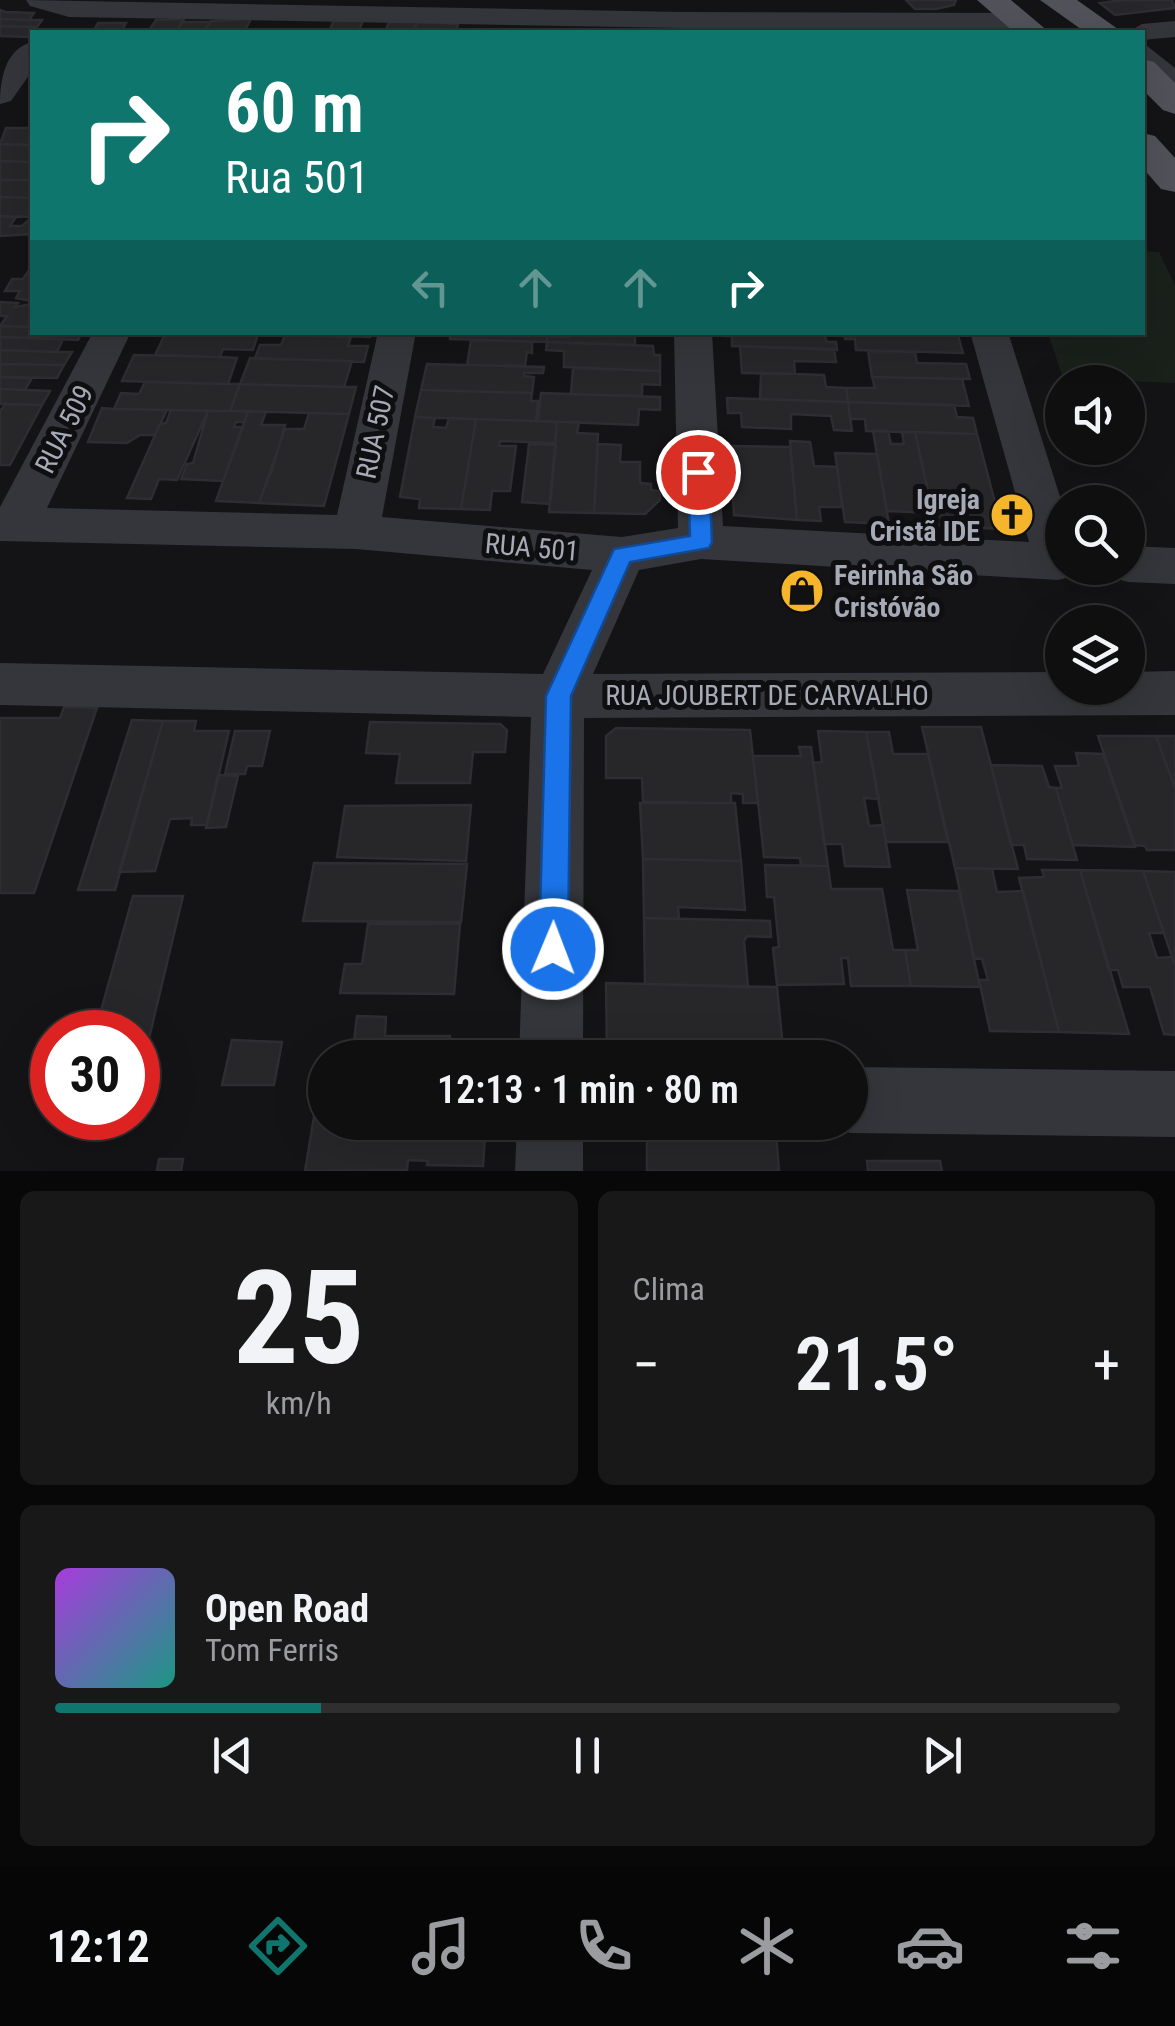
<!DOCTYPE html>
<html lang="pt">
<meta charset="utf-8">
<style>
:root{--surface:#0f0f10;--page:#181819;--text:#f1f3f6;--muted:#9b9c9f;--line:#2f2f30;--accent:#0f766e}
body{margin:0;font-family:"Roboto Condensed",sans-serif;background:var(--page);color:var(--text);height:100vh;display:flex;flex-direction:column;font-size:38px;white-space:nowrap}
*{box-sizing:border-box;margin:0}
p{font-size:32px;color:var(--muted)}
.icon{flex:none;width:55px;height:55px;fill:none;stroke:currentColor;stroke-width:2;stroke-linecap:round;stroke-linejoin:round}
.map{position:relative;height:1171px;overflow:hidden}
.panel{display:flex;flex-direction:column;gap:20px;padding:20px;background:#080809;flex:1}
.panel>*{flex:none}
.banner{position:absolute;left:30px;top:30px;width:1115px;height:305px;border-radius:0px;box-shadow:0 10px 40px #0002,0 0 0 2px var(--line);background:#0f766e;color:#fff;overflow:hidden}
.controls{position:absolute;left:1045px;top:365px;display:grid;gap:20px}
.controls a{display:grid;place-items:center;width:100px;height:100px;border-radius:50%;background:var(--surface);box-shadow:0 10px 40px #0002,0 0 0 2px var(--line);font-size:50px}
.speed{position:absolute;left:30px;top:1010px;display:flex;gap:20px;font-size:50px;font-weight:700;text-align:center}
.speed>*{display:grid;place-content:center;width:130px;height:130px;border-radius:50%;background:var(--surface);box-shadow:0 10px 40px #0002,0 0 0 2px var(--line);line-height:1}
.speed .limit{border:15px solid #d22;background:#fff;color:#111}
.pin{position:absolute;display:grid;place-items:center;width:85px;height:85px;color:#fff;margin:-42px;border:5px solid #fff;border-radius:50%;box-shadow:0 2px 10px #0007}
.me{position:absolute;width:110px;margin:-55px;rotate:1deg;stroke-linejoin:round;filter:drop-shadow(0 0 8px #0008)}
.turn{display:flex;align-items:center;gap:35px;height:210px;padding:0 30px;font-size:45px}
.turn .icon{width:130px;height:130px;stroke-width:2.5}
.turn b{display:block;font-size:70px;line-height:85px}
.lanes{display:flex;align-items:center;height:95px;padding:0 30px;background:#0003;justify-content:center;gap:50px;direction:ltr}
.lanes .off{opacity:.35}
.big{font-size:75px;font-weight:600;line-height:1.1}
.panel .card{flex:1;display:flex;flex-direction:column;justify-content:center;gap:15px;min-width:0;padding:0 35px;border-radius:15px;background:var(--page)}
.panel .dial{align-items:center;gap:0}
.dial b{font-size:130px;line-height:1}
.song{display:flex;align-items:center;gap:30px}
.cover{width:120px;height:120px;border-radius:15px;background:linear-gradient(135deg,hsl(280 70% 55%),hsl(170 70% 35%))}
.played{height:10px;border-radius:5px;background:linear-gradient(90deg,var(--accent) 25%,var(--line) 25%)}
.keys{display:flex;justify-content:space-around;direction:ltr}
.heat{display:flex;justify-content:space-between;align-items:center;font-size:55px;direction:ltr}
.panel .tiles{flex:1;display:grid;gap:20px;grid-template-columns:1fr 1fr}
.card:last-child{grid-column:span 2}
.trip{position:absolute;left:308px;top:1040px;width:560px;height:100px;border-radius:50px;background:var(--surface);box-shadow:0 10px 40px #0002,0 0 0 2px var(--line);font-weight:600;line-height:100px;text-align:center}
.tabs{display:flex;height:160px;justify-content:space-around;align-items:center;background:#060606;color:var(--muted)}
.tabs .icon{width:70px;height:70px}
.tabs .current{color:var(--accent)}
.tabs b{font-size:45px;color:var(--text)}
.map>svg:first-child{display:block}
.green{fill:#1a211b}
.building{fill:#27272a;stroke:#2e2e32;stroke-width:2.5}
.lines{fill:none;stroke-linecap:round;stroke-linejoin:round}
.pedestrian{fill:#35363b;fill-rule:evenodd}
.minor{fill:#35363b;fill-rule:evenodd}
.primary{fill:#51525a;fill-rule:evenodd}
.route{fill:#1a73e8;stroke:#114b97;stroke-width:2.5}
.labels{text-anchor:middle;stroke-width:10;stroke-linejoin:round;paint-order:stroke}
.street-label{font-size:28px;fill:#a5aab6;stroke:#0f0f11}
.poi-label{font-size:28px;font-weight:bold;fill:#a5aab6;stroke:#0f0f11;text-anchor:end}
</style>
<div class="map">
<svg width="1175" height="1171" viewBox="0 0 1175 1171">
<rect width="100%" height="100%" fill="#141416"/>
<!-- green -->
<path class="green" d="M1143,251L1159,252L1175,285V383L1063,378L1048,333L1142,332Z"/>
<!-- building -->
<path class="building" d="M906,0H956L954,5L936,9H915Z
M1123,0H1172L1175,8L1115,15L1100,3Z
M0,10L5,12L34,13L29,20L0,19Z
M0,19L29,20H42L37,27L0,26Z
M184,19L176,32H148L156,20Z
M251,19L244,32H204L211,21Z
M334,20L363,21L358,32H329Z
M182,22H210L204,32H176Z
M389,22H417L413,32H385Z
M417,22L458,24L456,32H413Z
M98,23H126L121,32H93Z
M0,26L37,27L29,37L0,36Z
M6,128H32V145L0,144Z
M0,144L32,145V162L0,161Z
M0,161L32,162V180H0Z
M0,180H32V198L0,197Z
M0,197L32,198V217L0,216Z
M0,216L16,217L10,226H22L32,217V234L0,236Z
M29,270H32V301L16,298L20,291H5L12,279H23Z
M0,302L18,303L15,307L32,304V327L0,326L7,316H0Z
M0,326L32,327V332H82L78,340L0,337Z
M166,332H213L258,334L253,350L223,349L220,357L155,355Z
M259,332H371L370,337Z
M451,332H538L547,335V342L450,339Z
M569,332H635V345L547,342V336L569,337Z
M723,332H823L827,342H836L837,350L732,346V336H724Z
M844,332H957L963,353L856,350L855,339H845Z
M285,335L351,337L348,346H368L364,362L255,358L260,345H281Z
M0,337L63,339L57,352L0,350Z
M471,340L532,342V353L527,352L525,366L467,365Z
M547,342L653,346L654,355H660V371L564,367V351L546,350Z
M740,346L834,349L836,362L794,361L795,374L742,373Z
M0,350L57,352H72L64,365L0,364Z
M868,351L915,352L917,363L966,364L970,379L872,377Z
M134,355L220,357L237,358L228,384L122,381Z
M250,358L261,359L352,361L344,387L240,384Z
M0,364L64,365L57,378L0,377Z
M427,364L467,365L544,367L543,373H524V376L534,377L532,393L421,390Z
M573,368L660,371V385L642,384V396L571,394Z
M761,373L824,375L826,387L846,388L848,402L760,399Z
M0,377L32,378L25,390L0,389Z
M872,377L962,379L969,406L848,402L846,388H875Z
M145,382L228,384H240L230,411L114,409L121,393L139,394Z
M240,384L344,387H356L349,414L230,411Z
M0,389L50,391L42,405L0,404Z
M421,390L532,393L531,401H538L536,421L415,417Z
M541,393L660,397V410L639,409L638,425L538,421Z
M727,398L848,402L852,431L834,430L831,416L791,414V429L742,427L741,413H728Z
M848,402L954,405L957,417L973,418L977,434L866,431L865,419H850Z
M6,404L42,405L10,465H0V411Z
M102,408L114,409L167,410L155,435H140L127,443L88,442Z
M171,410L208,411L177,480L159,479L151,499L127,498L160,424L166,423Z
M208,411H248L245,422H236L234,427H243L223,481L181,479L187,464L193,463Z
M248,411L266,412L261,425H285L273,467L259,503L216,501Z
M309,413L349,414L324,506L259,503L285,429H304Z
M415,417L435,418L433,427L446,428L449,418L476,419L461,509L419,508L420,499L400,497Z
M476,419L557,422L555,443L500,441L499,446H516L510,491H492L490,510L461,509Z
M557,422H579L577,433L598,434L594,513L549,512Z
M873,431H888L891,444H904L902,432H915L933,513L887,511Z
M915,432L977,434L1002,529L935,526Z
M790,441L810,442L814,466L837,467L842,507H819L821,521L797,520Z
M529,444L556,445L550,504L522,502Z
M598,444L621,445L620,462H640V483L651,484V490L660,491V500L645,514L594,513Z
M730,446L790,447L797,520L734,515Z
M835,453L877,454L889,524L845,522Z
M64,707L97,708L34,893H0V718H60Z
M132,720L163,721L115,890H78Z
M163,721H196L194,731H229L207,825H191L192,818L170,819L155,871L119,872Z
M370,722L500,724L507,730L505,752H473L470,783H396L400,754L366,753Z
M922,727H981L1018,869L955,868Z
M616,728L750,730L758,803H743V794L731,793V803L643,802L642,778H606V736Z
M235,731H270L262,766H247L245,774H225Z
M818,731L866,732L879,799L864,798L869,826L883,825L890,867L845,866L842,844H824L813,763L822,762Z
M866,732H889L893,754H928L948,842H886Z
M1098,736H1156L1175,788V850H1147L1145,846L1135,845Z
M1156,736H1175V788Z
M799,747H811L828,866H801L800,858L764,857L753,756H801Z
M1076,753L1103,754L1135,847L1073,845L1056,788H1062L1055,766H1079Z
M991,765L1042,766L1049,787L1056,788L1077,860L1027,859L1024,845H1011Z
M218,775L238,776L226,827L206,828Z
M640,803H735L741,861L643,859Z
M471,805L466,861L337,857L345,806Z
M643,859L741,861L745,910L678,907L679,919L644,918Z
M314,863L467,864L461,922L303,921Z
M765,865L828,866L831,889H882L893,950H905L911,986H851L848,958H841L844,984L777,985L773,948L779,947L774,897H767Z
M955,868L992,869L997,892L1023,891L1059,1032L990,1031L979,980H988L982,959L974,958Z
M1042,870H1080L1129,1034L1059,1032L1019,878L1044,877Z
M1080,870L1143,871L1164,933H1149L1157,958L1172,957L1175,965V1035L1164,1034L1150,987H1123L1118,970H1109Z
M1143,871L1175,872V965L1172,957Z
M907,890L959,891L980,987L911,986L905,950H918Z
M133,896H183L146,1051H138V1032H95Z
M644,918L770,921L771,937L747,936L744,941L748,987L645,984Z
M368,924H460L454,994L340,993L345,964H362Z
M606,983L777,987L784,1058L607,1055Z
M357,1016L386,1017L385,1036H450L449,1058H352Z
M232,1040L282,1042L274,1085H222Z
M590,1055H607L768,1058H590Z
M319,1086H325V1122H486L483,1166L427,1165L428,1161L408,1160L407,1170L305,1171Z
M590,1122H809L810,1134L589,1132Z
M647,1132L776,1133L779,1171H647Z
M159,1159H183L181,1171H157Z
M867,1161H940L942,1171H868Z"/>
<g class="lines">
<!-- pedestrian -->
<path class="pedestrian" d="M1142,42L1175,68V87L1167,85L1142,60Z"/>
<!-- minor -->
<path class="minor" d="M26,0L682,12L1020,13L1034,21L1020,29L682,28L69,17L30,6Z
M1175,21V37L1142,40V32H1128L1142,24Z
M32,42V71L11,101L0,104C0,80 5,49 32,42Z
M93,332H131L47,508L337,515L378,332H416L382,517L622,537L678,528L674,332H712L723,526L1029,542L970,332H1008L1062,503V568H1082L1078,575L1058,580L701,559L639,570L593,674L1062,672V688H1128V672L1175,671V715L584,718L583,1058H519L531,717L0,705V663L543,674L592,570L356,549L0,541V507Z
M1128,546L1175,548V584L1128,582L1111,577L1107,568H1128Z
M850,1067L1175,1071V1137L850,1133L826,1122H850Z
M517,1122H583V1171H515Z"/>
<!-- primary -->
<path class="primary" d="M977,0H1011L1049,32H1014Z
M1040,0H1077L1122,32H1085Z
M1142,59L1154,62L1175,83V114L1163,110L1142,89Z
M1142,133L1155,136L1175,158V192L1161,189L1142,167Z"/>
</g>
<!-- route -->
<path class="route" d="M698,465L709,472L712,542L709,548L630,562L571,696L568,949L563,959L553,963L543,959L539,949L546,696L614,549L690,536L688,472Z"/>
<!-- icons -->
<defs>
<symbol id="church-disc" viewBox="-11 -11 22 22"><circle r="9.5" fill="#f6b62c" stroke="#0f0f11"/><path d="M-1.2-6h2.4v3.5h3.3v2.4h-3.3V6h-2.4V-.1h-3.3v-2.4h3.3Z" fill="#111"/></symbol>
<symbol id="shop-disc" viewBox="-11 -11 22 22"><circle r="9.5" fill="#f6b62c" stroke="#0f0f11"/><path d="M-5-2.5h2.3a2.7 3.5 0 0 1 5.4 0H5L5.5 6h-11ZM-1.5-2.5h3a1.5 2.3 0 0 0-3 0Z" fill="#111"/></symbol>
</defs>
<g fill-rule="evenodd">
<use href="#church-disc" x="987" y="490" width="50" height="50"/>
<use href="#shop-disc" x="777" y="566" width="50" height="50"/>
</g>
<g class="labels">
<!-- street labels -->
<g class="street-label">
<text transform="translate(64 429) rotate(-63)" y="10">RUA 509</text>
<text transform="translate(375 432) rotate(-78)" y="10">RUA 507</text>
<text transform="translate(532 547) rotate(5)" y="10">RUA 501</text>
<text x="767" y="705">RUA JOUBERT DE CARVALHO</text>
</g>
<!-- poi labels -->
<g class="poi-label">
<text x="980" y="509">Igreja<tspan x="980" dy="32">Cristã IDE</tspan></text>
<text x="834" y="585" text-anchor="start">Feirinha São<tspan x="834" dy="32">Cristóvão</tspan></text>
</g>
</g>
</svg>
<div class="controls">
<a><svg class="icon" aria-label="sound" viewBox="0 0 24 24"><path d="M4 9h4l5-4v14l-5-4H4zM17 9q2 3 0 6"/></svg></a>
<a><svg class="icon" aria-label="search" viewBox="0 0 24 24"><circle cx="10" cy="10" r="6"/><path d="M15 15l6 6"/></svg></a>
<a><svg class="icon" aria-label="layers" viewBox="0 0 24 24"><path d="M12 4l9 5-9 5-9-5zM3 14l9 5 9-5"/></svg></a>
</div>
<div class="speed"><div class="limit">30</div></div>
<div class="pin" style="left:698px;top:472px;background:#d93025"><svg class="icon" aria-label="arrive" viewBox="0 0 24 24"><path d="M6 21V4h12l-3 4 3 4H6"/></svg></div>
<svg class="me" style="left:553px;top:949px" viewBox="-20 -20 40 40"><circle r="17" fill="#1a73e8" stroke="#fff" stroke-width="3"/><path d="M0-11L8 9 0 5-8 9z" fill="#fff"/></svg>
<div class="trip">12:13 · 1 min · 80 m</div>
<div class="banner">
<div class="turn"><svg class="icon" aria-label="right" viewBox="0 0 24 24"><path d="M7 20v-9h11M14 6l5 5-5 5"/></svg><div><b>60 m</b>Rua 501</div></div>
<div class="lanes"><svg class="icon off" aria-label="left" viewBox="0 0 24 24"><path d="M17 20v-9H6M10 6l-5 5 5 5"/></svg><svg class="icon off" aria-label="ahead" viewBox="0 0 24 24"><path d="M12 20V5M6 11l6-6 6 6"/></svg><svg class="icon off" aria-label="ahead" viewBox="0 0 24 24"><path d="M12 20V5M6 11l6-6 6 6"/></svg><svg class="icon" aria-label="right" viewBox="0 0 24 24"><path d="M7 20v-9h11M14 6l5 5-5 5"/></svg></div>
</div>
</div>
<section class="panel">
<div class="tiles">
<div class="card dial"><b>25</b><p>km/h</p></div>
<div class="card"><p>Clima</p>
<div class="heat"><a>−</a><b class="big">21.5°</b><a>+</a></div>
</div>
<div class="card">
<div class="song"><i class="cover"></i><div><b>Open Road</b><p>Tom Ferris</p></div></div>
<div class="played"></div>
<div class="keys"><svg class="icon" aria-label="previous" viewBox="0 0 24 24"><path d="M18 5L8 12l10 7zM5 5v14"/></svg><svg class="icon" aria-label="pause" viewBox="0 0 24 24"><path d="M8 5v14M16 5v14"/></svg><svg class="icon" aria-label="next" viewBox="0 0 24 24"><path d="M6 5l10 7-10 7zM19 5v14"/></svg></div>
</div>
</div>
</section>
<nav class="tabs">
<b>12:12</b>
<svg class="icon current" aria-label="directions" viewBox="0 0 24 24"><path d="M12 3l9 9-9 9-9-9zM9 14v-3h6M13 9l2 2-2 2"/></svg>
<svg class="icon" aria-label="music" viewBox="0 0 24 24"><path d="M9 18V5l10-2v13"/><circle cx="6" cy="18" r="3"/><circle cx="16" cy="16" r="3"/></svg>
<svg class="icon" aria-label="phone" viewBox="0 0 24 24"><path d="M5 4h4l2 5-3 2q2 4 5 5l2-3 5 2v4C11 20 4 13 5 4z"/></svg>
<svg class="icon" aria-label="climate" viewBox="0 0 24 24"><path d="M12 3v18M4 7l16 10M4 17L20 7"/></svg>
<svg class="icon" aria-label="car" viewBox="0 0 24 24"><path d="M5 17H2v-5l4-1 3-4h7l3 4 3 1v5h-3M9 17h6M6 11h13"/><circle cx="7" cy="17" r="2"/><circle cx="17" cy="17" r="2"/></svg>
<svg class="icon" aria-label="filters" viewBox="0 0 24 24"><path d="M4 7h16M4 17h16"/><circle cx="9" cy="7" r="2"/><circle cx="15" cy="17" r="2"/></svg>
</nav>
